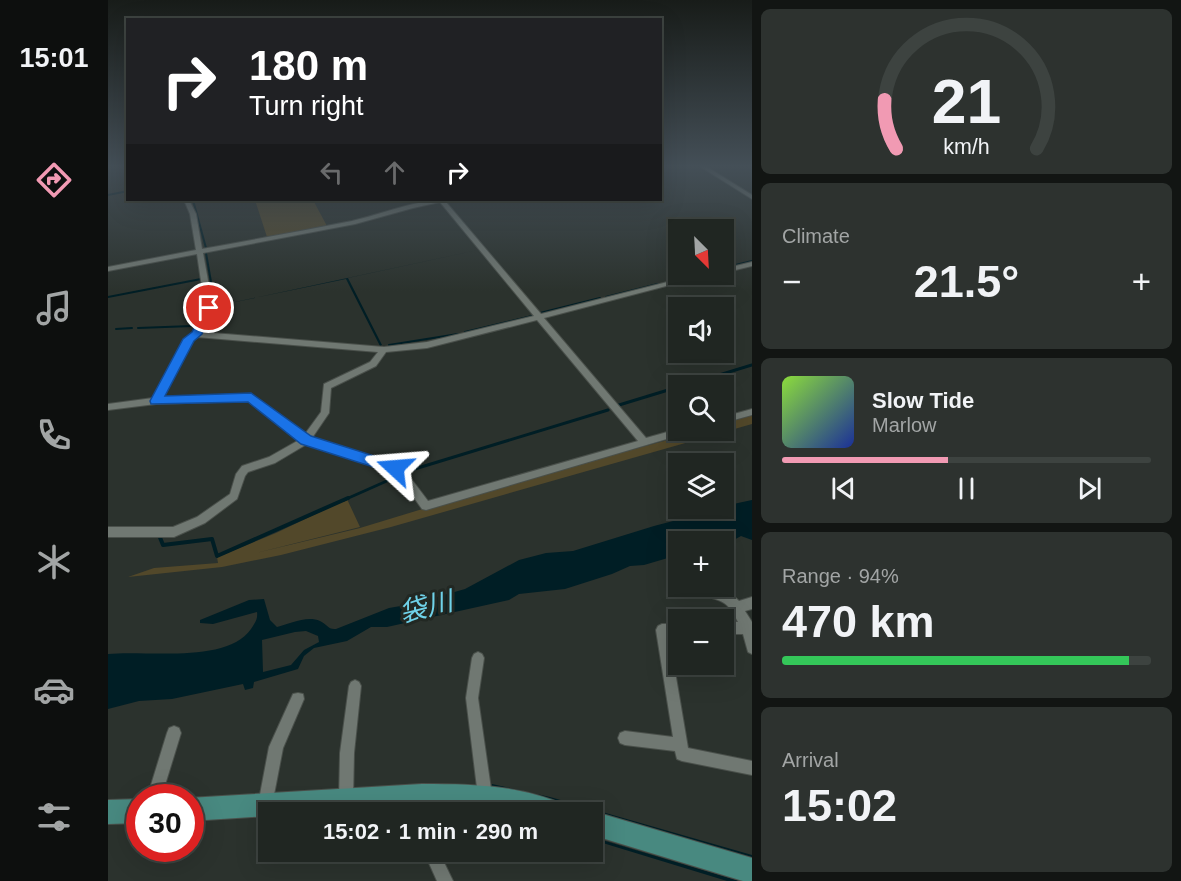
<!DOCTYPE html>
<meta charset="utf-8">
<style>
:root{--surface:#202622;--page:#2d322f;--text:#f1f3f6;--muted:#a2a5a5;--line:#3d4340;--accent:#f19ab3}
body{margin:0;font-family:Arial,"Noto Sans JP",sans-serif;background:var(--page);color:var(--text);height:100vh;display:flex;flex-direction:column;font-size:22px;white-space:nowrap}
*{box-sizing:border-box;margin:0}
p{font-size:20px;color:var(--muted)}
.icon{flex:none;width:33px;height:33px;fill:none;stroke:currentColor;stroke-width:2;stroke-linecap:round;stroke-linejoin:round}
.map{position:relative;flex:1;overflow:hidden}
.drawer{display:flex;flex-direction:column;gap:9px;padding:9px;background:#121513;width:429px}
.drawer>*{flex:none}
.top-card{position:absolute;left:18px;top:18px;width:536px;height:183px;border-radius:0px;box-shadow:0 6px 24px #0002,0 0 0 2px var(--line);background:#202124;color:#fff;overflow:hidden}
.needle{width:39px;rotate:156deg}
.tools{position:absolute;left:560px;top:219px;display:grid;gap:12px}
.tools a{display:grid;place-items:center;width:66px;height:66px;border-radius:0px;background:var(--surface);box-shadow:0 6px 24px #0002,0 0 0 2px var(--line);font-size:30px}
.speed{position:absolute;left:18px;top:784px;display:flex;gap:12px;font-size:30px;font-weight:700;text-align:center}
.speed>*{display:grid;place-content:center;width:78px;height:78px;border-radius:50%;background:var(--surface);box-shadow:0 6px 24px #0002,0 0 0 2px var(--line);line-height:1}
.speed .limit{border:9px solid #d22;background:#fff;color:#111}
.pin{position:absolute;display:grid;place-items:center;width:51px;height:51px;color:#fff;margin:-26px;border:3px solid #fff;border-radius:50%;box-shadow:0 2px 6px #0007}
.me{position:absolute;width:66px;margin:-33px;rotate:289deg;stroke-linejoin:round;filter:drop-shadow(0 0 4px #0008)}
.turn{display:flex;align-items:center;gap:21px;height:126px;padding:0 24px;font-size:27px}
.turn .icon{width:78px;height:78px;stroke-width:2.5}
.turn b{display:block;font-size:42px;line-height:51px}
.lanes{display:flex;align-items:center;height:57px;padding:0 24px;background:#0003;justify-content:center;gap:30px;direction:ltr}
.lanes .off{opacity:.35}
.big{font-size:45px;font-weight:700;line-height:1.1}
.drawer .tile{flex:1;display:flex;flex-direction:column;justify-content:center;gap:9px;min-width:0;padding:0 21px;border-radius:9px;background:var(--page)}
.drawer .dial{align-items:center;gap:0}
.dial svg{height:156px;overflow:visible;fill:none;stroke:var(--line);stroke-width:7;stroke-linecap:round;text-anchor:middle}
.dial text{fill:var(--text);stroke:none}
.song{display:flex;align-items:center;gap:18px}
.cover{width:72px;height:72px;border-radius:9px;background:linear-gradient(135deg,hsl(90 70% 55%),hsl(230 70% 35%))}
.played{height:6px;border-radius:3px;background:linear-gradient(90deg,var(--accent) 45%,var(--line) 45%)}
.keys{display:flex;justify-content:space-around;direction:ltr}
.heat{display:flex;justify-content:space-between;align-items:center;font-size:33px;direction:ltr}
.charge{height:9px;border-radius:4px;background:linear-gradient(90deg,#34c759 94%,var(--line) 0)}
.trip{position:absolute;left:150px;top:802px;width:345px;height:60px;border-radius:0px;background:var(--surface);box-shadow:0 6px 24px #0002,0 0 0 2px var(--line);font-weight:700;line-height:60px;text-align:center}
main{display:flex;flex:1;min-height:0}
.tab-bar{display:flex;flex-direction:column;width:108px;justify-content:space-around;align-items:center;background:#0d0f0e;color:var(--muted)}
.tab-bar .icon{width:42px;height:42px}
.tab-bar .active{color:var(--accent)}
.tab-bar b{font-size:27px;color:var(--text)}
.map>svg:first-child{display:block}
.green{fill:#52482a}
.water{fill:#001e25;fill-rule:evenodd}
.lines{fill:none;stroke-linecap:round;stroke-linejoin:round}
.stream-far2{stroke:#001e25;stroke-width:2}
.stream-far1{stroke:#001e25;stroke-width:3}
.stream{stroke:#001e25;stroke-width:4}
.minor-casing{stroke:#4a504b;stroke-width:2}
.primary-casing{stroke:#4a504b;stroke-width:2}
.minor{fill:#707872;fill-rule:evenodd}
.primary{fill:#488980;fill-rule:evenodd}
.route{fill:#1a73e8;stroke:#114b97;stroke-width:1.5}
.labels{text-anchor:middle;stroke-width:6;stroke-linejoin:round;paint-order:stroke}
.near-water-label{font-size:27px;font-style:italic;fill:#6fd2e9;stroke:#222823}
</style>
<main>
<nav class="tab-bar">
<b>15:01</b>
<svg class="icon active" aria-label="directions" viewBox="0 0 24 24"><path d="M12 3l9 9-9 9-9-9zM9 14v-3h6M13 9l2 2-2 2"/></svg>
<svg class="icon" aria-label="music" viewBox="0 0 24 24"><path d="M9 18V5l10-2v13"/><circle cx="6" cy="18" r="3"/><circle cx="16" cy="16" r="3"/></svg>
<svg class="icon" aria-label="phone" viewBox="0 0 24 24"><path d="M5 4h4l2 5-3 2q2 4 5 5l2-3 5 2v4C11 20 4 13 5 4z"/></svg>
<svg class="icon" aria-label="climate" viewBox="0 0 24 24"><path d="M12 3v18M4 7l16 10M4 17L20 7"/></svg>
<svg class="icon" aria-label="car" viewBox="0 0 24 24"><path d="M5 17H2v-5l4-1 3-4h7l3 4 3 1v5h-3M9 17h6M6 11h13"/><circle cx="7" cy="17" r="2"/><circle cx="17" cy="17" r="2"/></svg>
<svg class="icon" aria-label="filters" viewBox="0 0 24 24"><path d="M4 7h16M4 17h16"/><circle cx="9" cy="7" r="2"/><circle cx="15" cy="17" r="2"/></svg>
</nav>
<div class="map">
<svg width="644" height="881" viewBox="0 0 644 881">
<rect width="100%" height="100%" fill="#2b322d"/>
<!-- green -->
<path class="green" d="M147,200H205L219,226L159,237Z
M644,415V424L283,527L173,555L114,567L20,577L46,568L110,563L109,557L168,533L239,499L252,527L148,553L252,528L390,486L593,431L615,430V424Z"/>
<!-- water -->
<path class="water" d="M370,250L240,278L274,345L272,346L238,279L108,306Z
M644,500V540L633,536L615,546V542H570V555L536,565L522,566L504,574L457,589L411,594L401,600L279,627H263L239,641L206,648L196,656L190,669L146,682L145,688L137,690L135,684L64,699L31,701L0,709V654C38,650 119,664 143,629C147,623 150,619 149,612L105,624L92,623V620L141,600L156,599L162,620L169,627C181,624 199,615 212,621C219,624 220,630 228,629L281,608L304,604L357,589L411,560L438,553L465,551L546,526L615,508L616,506ZM198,631L210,636L211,642L196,650L183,665L155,672L154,640L187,632Z
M384,784L442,797L644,855V858L442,800L383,787Z
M484,837L631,881H619L485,840Z"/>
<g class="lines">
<!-- stream-far2 -->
<path class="stream-far2" d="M0,195L20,191
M85,200L98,248
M98,253L107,305
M615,268L644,261
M0,297L93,279V282
M498,297L550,284
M432,313L492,298
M30,328L84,326
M8,329L24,328
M357,332L424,316
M281,345L350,334"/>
<!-- stream-far1 -->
<path class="stream-far1" d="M575,386L644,365
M511,405L570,387
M300,471L500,410
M236,500L290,476"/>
<!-- stream -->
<path class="stream" d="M51,535L55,545L104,539L109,556L240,498"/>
<defs>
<path id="minor" d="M593,167H599L644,195V199Z
M76,200H81L88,214L94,249C144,240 194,231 244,221C275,214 306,200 338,200L337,201L433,314L591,274H604L436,318L538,438L570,429V430H583L579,433L318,510L314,509L292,478L284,471L199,444L167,463L140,472L137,476L129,499L97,523L66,537H0V527H65L89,517L122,494L128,474L134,466L161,457L191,440L141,401L48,404L0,410V404L45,398L77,339L85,333L97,308L89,254L0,271V267L88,250L82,214ZM332,202L426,316L319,342L276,347L93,332L105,308L95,253L247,224L305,208ZM429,320L530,441L320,501L298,472L290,465L204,438L221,413L223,388L268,366L278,352L319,348ZM89,337L270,352L262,362L216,384L213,412L197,434L143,395L54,398L84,341Z
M644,262V266L615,273V269Z
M644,409V415L615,423V417Z
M587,586C604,586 619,588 631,601L644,597V609L637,611L644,622V654L640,652L635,634H615V622H630C618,597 612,602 588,593L586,589Z
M554,624H570V636H561L580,748L644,761V775L574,761L569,759L567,751L517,745L512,743L510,738L512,733L517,731L565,737L548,630L550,626Z
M370,652L374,654L376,658L370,698L384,796L382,801L377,803L372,801L370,796L358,698L364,658L366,654Z
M247,680L251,682L253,686L246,753L245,800L243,805L238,807L233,805L231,800L232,753L241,686L243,682Z
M190,693L195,694L196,699L175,748L164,805L162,810L157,812L152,810L150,805L161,747L185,694Z
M66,726L71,728L73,733L53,798H39L59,733L61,728Z
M316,852H331L345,881H329Z"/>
<path id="primary" d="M314,784C364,784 411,785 457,805L461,813H408L377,808L160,813V816L82,821V798H80Z
M32,799V823L0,824V800Z
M484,811L644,858V881H635L484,835V813H479Z"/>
</defs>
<!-- minor casing -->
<use href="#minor" class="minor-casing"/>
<!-- primary casing -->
<use href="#primary" class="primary-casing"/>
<!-- minor -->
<use href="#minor" class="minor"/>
<!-- primary -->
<use href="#primary" class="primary"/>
</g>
<!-- sky -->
<linearGradient id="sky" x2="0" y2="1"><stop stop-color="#181c19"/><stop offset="0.57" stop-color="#444f57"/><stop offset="1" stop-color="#444f57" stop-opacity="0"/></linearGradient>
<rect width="644" height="291" fill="url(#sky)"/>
<!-- route -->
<path class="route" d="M101,305L106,308L94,334L86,341L57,396L143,393L203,436L292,464L294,468L292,472L287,474L193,444L140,402L43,404L42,401L75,339L84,332L97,306Z"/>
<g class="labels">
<!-- near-water labels -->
<g class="near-water-label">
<text transform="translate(318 607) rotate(-14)" y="9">袋川</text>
</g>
</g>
</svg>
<div class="tools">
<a><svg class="needle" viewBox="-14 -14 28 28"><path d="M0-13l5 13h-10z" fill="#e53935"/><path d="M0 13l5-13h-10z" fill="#a2a5a5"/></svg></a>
<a><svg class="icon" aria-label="sound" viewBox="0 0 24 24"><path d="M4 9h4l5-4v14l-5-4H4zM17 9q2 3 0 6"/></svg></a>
<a><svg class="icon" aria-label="search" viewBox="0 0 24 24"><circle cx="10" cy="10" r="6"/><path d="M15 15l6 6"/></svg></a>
<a><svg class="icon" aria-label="layers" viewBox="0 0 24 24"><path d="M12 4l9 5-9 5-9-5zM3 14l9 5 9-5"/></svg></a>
<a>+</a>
<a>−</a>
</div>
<div class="speed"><div class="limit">30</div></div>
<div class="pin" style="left:101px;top:308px;background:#d93025"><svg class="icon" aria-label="arrive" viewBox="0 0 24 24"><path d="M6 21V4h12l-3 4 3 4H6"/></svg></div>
<svg class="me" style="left:287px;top:468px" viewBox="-20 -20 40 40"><path d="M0-17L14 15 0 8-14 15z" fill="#1a73e8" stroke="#fff" stroke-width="4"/></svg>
<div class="trip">15:02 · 1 min · 290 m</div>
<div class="top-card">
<div class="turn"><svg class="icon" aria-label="right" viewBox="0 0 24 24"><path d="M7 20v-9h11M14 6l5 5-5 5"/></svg><div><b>180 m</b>Turn right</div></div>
<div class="lanes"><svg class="icon off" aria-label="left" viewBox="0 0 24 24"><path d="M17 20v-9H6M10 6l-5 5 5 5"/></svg><svg class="icon off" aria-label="ahead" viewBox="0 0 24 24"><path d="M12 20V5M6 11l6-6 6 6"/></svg><svg class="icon" aria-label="right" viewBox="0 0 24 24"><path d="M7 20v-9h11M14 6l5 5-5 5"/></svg></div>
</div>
</div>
<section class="drawer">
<div class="tile dial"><svg viewBox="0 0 100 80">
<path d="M14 69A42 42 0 1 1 86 69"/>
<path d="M14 69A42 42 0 0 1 8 44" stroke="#f19ab3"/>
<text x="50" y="56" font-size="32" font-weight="700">21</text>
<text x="50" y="72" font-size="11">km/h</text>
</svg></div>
<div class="tile"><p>Climate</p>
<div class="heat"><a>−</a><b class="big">21.5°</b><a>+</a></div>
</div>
<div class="tile">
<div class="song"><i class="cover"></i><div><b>Slow Tide</b><p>Marlow</p></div></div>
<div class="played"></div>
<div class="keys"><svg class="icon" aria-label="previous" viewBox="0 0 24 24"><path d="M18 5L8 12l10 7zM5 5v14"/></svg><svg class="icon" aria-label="pause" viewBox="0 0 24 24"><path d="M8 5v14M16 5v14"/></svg><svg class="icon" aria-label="next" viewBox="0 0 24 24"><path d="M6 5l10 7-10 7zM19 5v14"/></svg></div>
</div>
<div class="tile"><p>Range · 94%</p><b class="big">470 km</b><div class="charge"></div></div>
<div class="tile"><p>Arrival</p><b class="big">15:02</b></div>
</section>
</main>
